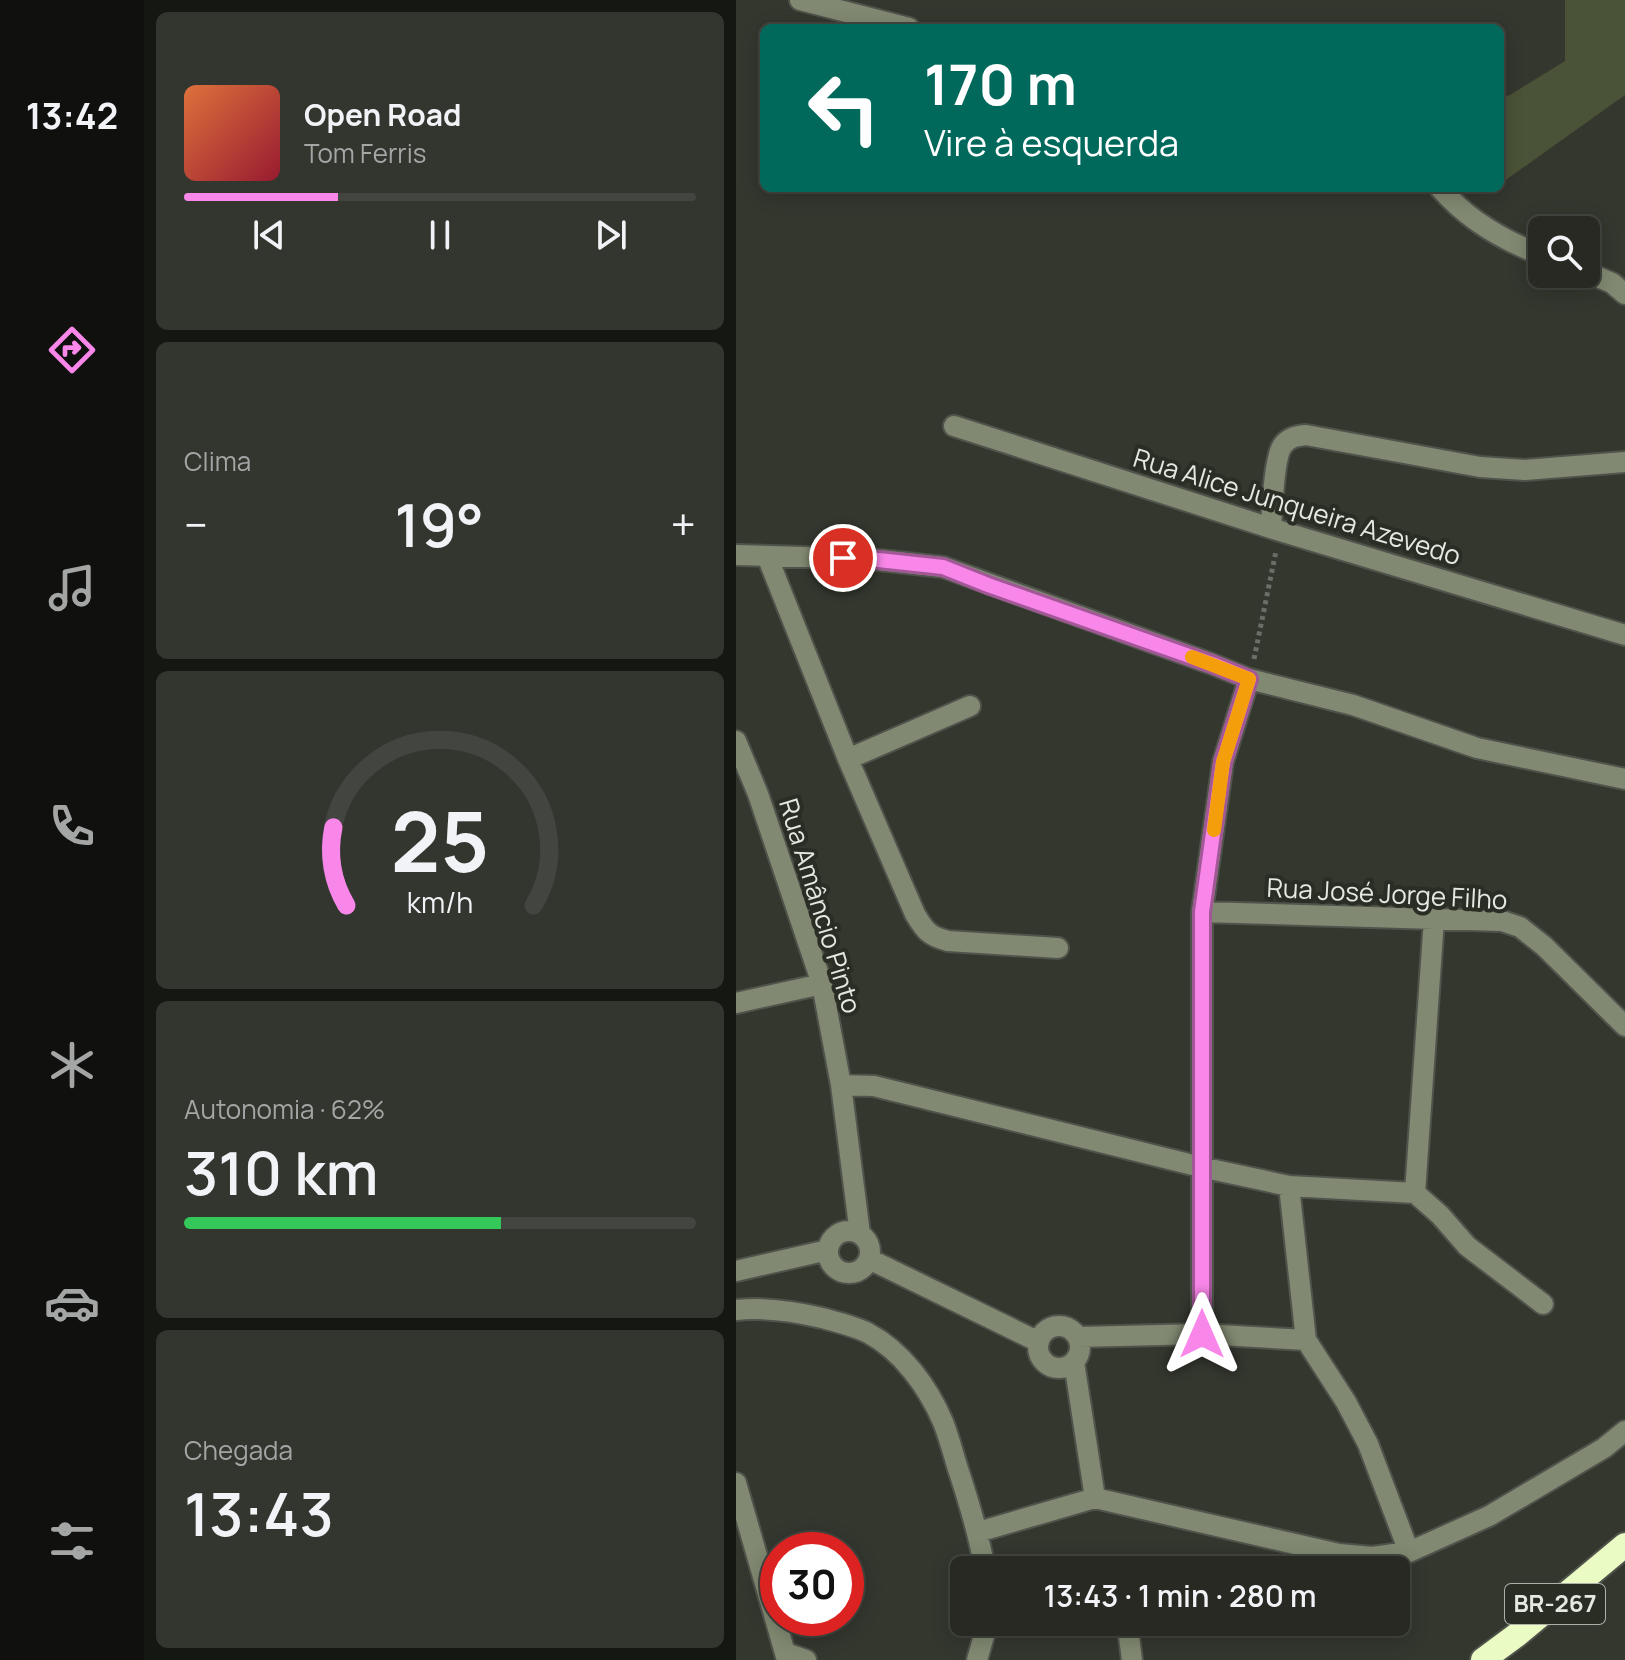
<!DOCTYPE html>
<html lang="pt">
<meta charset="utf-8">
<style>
:root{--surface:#272922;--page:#33352f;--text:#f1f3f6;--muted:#a4a6a5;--line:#434540;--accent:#f987e9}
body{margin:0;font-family:Manrope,sans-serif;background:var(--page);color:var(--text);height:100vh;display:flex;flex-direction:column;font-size:30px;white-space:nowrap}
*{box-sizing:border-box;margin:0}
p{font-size:26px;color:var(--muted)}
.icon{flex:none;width:44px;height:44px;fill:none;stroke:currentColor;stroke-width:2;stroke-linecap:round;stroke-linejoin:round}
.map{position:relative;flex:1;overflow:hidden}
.side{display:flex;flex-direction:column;gap:12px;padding:12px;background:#151713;width:592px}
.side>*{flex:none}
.top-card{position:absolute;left:24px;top:24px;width:744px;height:168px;border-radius:12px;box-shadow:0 4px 20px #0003,0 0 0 2px var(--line);background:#00695c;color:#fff;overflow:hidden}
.tools{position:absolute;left:792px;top:216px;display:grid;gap:16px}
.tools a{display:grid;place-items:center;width:72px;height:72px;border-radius:12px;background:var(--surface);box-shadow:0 4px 20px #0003,0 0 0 2px var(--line);font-size:40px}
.speed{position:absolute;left:24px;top:1532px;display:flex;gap:16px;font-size:40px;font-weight:700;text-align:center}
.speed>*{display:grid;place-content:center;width:104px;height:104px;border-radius:50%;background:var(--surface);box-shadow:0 4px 20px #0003,0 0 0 2px var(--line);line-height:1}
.speed .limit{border:12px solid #d22;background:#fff;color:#111}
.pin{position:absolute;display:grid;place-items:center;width:68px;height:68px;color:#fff;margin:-34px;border:4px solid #fff;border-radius:50%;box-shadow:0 2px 8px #0007}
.me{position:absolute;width:88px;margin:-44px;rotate:0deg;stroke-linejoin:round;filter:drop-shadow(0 0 6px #0008)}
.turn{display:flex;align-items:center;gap:28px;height:168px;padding:0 32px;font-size:36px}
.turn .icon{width:104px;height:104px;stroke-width:2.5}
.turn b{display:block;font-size:56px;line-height:68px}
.big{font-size:60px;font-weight:600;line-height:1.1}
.side .widget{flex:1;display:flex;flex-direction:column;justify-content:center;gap:12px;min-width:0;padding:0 28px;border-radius:12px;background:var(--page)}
.side .dial{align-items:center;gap:0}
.dial svg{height:208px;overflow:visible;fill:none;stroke:var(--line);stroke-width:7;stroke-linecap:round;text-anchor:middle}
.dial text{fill:var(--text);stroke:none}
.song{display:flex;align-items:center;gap:24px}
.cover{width:96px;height:96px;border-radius:12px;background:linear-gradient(135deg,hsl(20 70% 55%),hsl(350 70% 35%))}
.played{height:8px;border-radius:4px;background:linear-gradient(90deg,var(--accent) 30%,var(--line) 30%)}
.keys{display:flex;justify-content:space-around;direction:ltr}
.heat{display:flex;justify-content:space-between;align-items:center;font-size:44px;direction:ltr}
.charge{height:12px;border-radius:6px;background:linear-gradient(90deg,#34c759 62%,var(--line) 0)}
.trip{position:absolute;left:214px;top:1556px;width:460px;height:80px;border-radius:12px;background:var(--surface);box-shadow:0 4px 20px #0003,0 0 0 2px var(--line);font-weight:600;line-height:80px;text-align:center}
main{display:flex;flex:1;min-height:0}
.dock{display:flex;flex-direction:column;width:144px;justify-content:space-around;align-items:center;background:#10100e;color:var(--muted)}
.dock .icon{width:56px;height:56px}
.dock .selected{color:var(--accent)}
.dock b{font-size:36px;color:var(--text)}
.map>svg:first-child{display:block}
.green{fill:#4a5337}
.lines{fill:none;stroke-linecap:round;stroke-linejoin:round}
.minor-casing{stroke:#50534b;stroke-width:24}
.highway-casing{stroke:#50534b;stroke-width:28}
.path{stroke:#6b6e66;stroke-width:5;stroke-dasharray:4 4;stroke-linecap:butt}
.minor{stroke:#818972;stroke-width:20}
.highway{stroke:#eafcc3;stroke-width:24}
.route-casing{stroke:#a25897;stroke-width:20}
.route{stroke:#f987e9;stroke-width:14}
.slow{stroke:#f59e0b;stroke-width:14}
.labels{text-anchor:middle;stroke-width:8;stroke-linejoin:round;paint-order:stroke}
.shield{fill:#2a2d24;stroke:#adafa8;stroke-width:2}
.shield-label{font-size:24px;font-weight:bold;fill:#e5e7e1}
.street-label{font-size:26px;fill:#e5e7e1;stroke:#2a2d24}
</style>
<main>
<nav class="dock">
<b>13:42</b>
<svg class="icon selected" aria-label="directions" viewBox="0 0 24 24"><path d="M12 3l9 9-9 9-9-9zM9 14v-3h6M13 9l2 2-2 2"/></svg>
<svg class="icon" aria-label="music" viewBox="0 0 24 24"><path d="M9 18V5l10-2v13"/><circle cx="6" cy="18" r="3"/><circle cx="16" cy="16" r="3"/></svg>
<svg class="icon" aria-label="phone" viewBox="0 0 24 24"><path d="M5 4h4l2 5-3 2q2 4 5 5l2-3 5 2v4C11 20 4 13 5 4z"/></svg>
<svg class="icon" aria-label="climate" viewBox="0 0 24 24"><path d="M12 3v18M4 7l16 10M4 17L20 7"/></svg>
<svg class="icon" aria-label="car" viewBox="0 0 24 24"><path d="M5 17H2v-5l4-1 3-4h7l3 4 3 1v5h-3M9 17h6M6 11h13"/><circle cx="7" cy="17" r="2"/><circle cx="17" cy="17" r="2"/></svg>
<svg class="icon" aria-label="filters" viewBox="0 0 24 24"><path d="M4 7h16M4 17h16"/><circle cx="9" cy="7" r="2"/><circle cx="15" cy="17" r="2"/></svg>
</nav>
<section class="side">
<div class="widget">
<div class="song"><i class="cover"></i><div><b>Open Road</b><p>Tom Ferris</p></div></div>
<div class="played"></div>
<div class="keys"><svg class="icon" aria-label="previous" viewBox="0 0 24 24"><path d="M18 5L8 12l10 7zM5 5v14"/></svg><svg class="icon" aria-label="pause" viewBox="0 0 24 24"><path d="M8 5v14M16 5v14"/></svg><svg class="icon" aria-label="next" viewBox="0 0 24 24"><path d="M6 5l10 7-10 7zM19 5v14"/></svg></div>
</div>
<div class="widget"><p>Clima</p>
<div class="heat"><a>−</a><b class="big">19°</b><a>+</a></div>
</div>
<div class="widget dial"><svg viewBox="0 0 100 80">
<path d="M14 69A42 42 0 1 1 86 69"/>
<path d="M14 69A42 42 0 0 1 9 39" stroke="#f987e9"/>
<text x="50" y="56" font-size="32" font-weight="700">25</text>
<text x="50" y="72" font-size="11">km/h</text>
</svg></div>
<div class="widget"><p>Autonomia · 62%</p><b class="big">310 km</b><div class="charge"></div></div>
<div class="widget"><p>Chegada</p><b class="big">13:43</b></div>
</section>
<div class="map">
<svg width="889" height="1660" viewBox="0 0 889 1660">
<rect width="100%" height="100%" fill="#34372e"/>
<!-- green -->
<path class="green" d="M829,0H889V95L764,184V98L774,95L829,61Z"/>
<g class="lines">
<defs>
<path id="minor" d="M64,0L173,28
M704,188C731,219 768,241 806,255
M850,272L876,283L889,294
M218,426L544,531L889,635
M535,528C536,511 538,456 547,445C553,437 561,436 570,435L744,467L789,470L889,462
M0,555L133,559L207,567L476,664L513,679L617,705L741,748L889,779
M31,556L112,759L179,914C189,931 193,936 212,941L322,948
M0,741L22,794L86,984L105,1085L124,1234
M112,759L234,706
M466,912L766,921L784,927L808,946L889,1026
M0,1003L86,984
M105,1085L138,1086L465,1167L553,1186L679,1193L704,1215L731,1246L807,1304
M553,1186L570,1340L610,1402L632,1444L673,1552
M679,1193L698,919
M92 1252a21 21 0 1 1 42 0a21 21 0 1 1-42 0Z
M133,1259L303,1342
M0,1271L92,1250
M0,1310C29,1307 57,1311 86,1318C101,1322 118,1326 132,1333C166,1351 192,1387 207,1422C213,1437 217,1453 222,1469C233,1502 243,1535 249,1570
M302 1347a21 21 0 1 1 42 0a21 21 0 1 1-42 0Z
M466,1334V912L487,762L513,679
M342,1337L466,1334L570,1340
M338,1362L359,1498
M0,1483L51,1660
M242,1532L359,1498L603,1554L636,1557L673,1552L753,1516L868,1448L889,1431
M391,1622L396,1660
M50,1653L70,1660
M241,1660L252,1622"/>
<path id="highway" d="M747,1660L782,1634L889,1545"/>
</defs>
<!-- minor casing -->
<use href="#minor" class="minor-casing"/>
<!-- highway casing -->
<use href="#highway" class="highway-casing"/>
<!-- path -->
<path class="path" d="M518,659L540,551"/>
<!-- minor -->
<use href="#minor" class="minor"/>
<!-- highway -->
<use href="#highway" class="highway"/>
</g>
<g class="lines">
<defs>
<path id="route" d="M107,558L133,559L207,567L252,585L476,664L513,679L487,762L466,912V1334"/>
</defs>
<!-- route casing -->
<use href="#route" class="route-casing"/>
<!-- route -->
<use href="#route" class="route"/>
<!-- slow -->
<path class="slow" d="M456,657L513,679L487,762L478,830"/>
</g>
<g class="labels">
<!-- shield labels -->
<rect class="shield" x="769" y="1584" width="100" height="40" rx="6"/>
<g class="shield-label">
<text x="819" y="1612">BR-267</text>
</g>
<!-- street labels -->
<g class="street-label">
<text transform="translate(561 507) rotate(17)" y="9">Rua Alice Junqueira Azevedo</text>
<text transform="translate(651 894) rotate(3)" y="9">Rua José Jorge Filho</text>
<text transform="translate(84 906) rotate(73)" y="9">Rua Amâncio Pinto</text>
</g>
</g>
</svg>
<div class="tools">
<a><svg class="icon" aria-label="search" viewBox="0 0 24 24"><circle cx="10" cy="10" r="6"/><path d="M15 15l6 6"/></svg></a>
</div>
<div class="speed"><div class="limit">30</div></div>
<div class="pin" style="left:107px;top:558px;background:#d93025"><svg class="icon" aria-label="arrive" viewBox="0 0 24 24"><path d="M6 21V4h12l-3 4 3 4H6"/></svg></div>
<svg class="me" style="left:466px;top:1334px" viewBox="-20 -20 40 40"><path d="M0-17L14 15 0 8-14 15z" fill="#f987e9" stroke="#fff" stroke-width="4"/></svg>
<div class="trip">13:43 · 1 min · 280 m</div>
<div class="top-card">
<div class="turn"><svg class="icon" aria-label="left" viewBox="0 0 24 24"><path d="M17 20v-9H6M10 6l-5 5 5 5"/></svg><div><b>170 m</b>Vire à esquerda</div></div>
</div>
</div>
</main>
